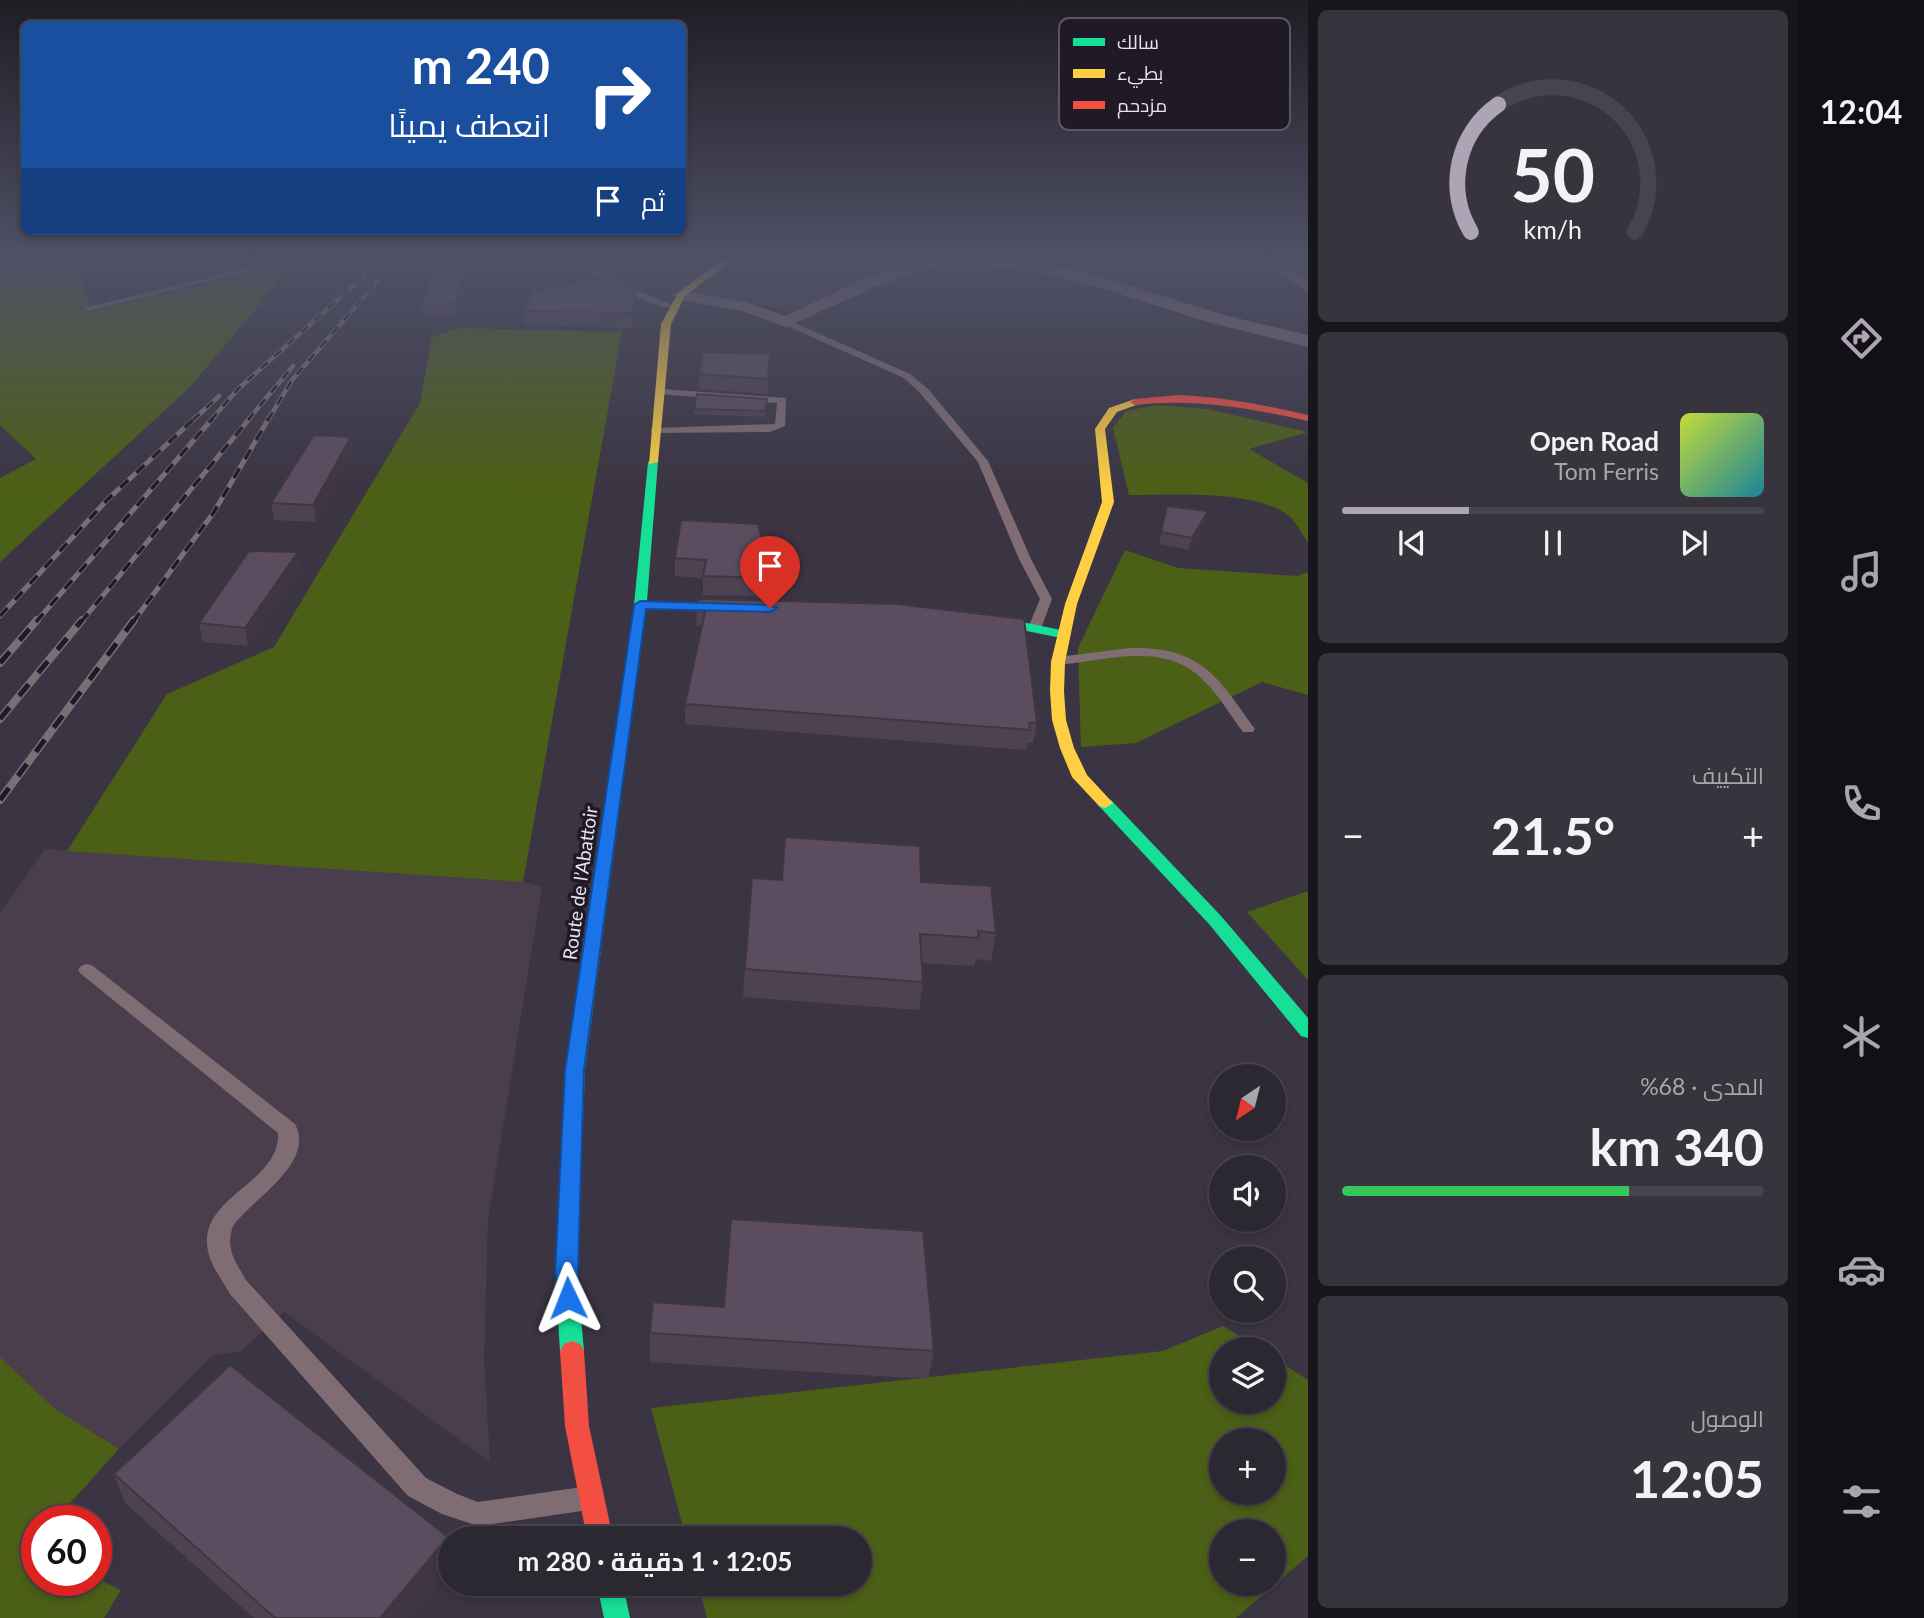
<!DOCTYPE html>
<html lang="ar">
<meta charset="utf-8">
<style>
:root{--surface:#2c2832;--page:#38343e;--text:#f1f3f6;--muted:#a6a6ac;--line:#48444d;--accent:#aba5b5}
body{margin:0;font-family:Lato,Cairo,sans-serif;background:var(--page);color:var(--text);direction:rtl;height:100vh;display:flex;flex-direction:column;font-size:26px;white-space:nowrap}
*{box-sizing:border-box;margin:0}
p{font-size:23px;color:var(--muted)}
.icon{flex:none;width:38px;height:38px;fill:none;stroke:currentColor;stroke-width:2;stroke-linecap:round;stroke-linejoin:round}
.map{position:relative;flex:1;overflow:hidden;direction:ltr}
.details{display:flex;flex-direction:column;gap:10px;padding:10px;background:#18161c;width:490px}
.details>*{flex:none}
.banner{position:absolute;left:21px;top:21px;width:665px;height:214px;border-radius:10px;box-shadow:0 4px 10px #0003,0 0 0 2px var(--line);direction:rtl;background:#1a4fa0;color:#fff;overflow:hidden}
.needle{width:46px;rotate:215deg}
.fabs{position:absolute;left:1209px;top:1064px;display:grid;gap:14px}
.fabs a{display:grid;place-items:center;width:77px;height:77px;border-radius:50%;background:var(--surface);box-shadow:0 4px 10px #0003,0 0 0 2px var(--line);font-size:35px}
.speed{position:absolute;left:21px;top:1505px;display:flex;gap:14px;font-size:35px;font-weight:700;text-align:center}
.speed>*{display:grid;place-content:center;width:91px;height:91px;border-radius:50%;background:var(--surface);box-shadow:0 4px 10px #0003,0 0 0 2px var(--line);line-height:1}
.speed .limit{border:10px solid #d22;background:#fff;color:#111}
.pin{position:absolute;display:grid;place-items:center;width:60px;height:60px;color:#fff;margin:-72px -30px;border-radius:50% 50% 50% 0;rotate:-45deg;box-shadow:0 0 7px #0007}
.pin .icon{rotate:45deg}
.me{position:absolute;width:77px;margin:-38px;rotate:358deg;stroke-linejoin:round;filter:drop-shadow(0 0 5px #0008)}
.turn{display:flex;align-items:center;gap:24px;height:147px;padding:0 21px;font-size:32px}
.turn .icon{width:91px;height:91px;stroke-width:2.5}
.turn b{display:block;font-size:49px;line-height:60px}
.then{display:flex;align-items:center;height:66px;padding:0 21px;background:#0003;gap:14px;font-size:26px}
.big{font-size:52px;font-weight:700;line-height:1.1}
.details .widget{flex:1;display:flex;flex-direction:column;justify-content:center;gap:10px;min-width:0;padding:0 24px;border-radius:10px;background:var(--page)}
.details .dial{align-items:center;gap:0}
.dial svg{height:182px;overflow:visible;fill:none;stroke:var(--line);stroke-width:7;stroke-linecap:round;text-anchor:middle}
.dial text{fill:var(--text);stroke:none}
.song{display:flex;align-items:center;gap:21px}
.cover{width:84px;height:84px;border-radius:10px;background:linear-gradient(135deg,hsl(70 70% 55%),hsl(190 70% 35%))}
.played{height:7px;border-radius:4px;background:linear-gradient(90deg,var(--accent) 30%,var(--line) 30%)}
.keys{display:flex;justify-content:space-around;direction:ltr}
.heat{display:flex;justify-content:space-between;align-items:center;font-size:38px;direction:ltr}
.charge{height:10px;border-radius:5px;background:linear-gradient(90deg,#34c759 68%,var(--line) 0)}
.trip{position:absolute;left:438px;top:1526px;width:434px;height:70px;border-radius:35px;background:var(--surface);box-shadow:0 4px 10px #0003,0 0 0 2px var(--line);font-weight:700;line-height:70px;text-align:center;direction:rtl}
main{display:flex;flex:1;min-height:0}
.dock{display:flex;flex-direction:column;width:126px;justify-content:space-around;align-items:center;background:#121014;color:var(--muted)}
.dock .icon{width:49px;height:49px}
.dock .selected{color:var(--accent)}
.dock b{font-size:32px;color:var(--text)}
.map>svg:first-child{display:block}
.industrial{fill:#4b3e4c}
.green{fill:#4c5f16;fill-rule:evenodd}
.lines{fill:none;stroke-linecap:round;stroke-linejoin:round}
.lane{fill:#7f6d73;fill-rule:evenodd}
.street{fill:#7f6d73;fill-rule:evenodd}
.fast{fill:#16e098;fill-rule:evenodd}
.slow{fill:#ffcf43;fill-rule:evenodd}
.jam{fill:#f24e42;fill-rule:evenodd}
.rail-far2-casing{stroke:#7b6f75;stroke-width:4.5}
.rail-far1-casing{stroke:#7b6f75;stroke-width:5}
.rail-casing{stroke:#7b6f75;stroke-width:8}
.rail-far2{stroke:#1f1a26;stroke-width:2.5;stroke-dasharray:9;stroke-linecap:butt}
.rail-far1{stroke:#1f1a26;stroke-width:3.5;stroke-dasharray:11;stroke-linecap:butt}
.rail{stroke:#1f1a26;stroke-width:5;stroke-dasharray:15;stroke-linecap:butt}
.wall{fill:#4e4252}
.shaded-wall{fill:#403642}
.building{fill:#5b4d5f;stroke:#403642;stroke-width:2}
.route{fill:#1a73e8;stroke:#114b97;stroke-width:2}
.labels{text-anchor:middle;stroke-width:7;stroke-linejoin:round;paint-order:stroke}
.street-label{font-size:19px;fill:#e8e1f2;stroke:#1f1a26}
.key{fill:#1f1a26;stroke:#5b5663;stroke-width:2}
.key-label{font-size:19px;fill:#e8e1f2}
</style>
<main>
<nav class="dock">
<b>12:04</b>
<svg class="icon selected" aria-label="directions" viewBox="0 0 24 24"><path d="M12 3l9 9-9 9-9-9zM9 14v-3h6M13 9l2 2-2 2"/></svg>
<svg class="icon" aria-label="music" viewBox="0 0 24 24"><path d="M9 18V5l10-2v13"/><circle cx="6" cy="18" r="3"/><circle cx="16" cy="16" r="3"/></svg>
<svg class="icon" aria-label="phone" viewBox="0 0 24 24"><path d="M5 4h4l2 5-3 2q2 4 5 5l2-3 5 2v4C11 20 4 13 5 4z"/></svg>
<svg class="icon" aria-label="climate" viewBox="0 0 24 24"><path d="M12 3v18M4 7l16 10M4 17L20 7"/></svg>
<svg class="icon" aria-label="car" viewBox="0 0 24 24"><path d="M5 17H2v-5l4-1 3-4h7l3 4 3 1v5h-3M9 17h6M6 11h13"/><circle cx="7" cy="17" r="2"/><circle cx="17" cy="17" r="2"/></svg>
<svg class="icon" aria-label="filters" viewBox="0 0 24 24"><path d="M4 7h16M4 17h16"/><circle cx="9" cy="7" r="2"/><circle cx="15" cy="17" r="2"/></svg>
</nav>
<section class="details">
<div class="widget dial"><svg viewBox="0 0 100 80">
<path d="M14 69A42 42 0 1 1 86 69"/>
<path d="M14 69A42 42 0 0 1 26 13" stroke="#aba5b5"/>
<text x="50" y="56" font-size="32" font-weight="700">50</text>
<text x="50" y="72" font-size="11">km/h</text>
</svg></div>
<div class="widget">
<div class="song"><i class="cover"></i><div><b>Open Road</b><p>Tom Ferris</p></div></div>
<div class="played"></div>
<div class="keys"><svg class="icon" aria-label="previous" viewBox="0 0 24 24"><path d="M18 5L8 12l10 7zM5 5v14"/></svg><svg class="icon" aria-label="pause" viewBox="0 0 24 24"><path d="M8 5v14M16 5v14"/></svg><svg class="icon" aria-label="next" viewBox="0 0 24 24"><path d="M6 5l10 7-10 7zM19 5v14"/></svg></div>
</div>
<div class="widget"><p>التكييف</p>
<div class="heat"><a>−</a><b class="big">21.5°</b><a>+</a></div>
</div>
<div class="widget"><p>المدى · 68%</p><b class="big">340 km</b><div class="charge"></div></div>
<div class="widget"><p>الوصول</p><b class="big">12:05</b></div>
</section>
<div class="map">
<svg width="1308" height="1618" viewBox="0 0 1308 1618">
<rect width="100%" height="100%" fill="#3b3543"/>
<!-- industrial -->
<path class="industrial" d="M926,260L789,311L643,280L601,261Z
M45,849L523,882L542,887L488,1218L484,1359L490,1462L284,1312L240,1352L213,1355L119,1449L54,1408L0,1357V913Z"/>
<!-- green -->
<path class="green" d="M0,260H78L91,311L259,272L270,271L283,276L190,387L0,562V478L36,459L0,425Z
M460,328L622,332L523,882L67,851L167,694L274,647L420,403L432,337Z
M1157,405L1207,409L1308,432L1249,449L1308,483V542C1302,534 1296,522 1289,516C1256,489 1170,495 1129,495L1113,428L1126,411Z
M1125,550L1178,568L1297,576L1308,572V695L1262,682L1136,743L1081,747L1078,648Z
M1308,891V980L1247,912Z
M1223,1326L1260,1349H1222V1402H1274V1358L1308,1380V1556L1236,1618H707L698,1584H859V1538H686L651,1408L1163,1351ZM1222,1440H1274V1493H1222ZM1222,1531H1274V1584H1222Z
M0,1357L54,1408L119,1449L54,1521H37V1540L33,1545L37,1547V1580H96V1578L121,1590L104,1618H0Z"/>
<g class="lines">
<!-- lane -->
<path class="lane" d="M281,260H298L88,311L84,308Z
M572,260H583L634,289L678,307C663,316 588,272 572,260Z
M786,319L910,374L929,390L988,461L1031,559L1052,599L1040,631H1030L1028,628L1040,599L1019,559L978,462L921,394L904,378L783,324V320Z
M661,389L786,398L785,426L770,432L651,433V429L655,428L775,424L777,403L657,394V390Z
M1130,648C1202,647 1217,676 1255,729L1253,732H1243C1230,715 1219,695 1203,680C1165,640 1105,661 1057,665L1050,661L1057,657Z
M87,964L93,966L295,1124C316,1163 252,1199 233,1226C225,1249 235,1261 246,1280L426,1478L457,1494L478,1502L582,1487L591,1490L595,1499L591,1508L582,1511L478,1526L442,1514L408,1496L230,1294C223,1281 213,1269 209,1255C192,1197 281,1185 278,1133L81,974L78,970L81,966Z"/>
<!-- street -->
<path class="street" d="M926,260H953L875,287L786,327L742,311L681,300L672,295L681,290L746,302L785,316L863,279Z
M974,260L1043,263L1103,277L1220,314L1308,335V347L1208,322L1092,285L1043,273L982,265Z
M1257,260H1277L1308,280V292Z"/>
<!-- fast -->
<path class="fast" d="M653,459L658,462L647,601L749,604L755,608L749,612L646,609L585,1070L577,1272L584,1351L580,1358L572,1361L564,1358L560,1351L555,1272L565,1070L634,605L648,462Z
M974,612L1061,630L1068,634L1061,638L969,619V613Z
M1105,798L1111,800L1221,916L1308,1018V1038L1301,1036L1209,924L1099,806L1097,803Z
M597,1584H623L630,1618H604Z"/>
<!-- slow -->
<path class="slow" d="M722,260H732L685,296L671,324L658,462L649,464L661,324L678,293Z
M1135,399L1139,400V404L1117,412L1105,429L1114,502L1077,604L1065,662L1064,691L1066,720L1074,748L1087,775L1113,803L1105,808L1099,806L1072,777L1060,748L1052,720L1050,691L1051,662L1065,604L1102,502L1095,429L1109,408Z"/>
<!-- jam -->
<path class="jam" d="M1179,395C1223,397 1265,405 1308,415V421C1250,408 1194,398 1135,405L1130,402L1135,399Z
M572,1341L580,1344L584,1351L589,1426L613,1538H587L565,1426L560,1351L564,1344Z"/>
<defs>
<path id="rail-far2" d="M193,420L219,396
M211,420L238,389L382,260
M248,420L293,366
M268,420L292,380L396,260"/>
<path id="rail-far1" d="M0,616L107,500L195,418
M36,622L213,418
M81,622L250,418
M133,622L214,512L269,418"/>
<path id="rail" d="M0,663L37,620
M0,719L82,620
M0,800L134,620"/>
</defs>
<!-- rail-far2 casing -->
<use href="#rail-far2" class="rail-far2-casing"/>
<!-- rail-far1 casing -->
<use href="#rail-far1" class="rail-far1-casing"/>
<!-- rail casing -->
<use href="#rail" class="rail-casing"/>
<!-- rail-far2 -->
<use href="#rail-far2" class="rail-far2"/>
<!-- rail-far1 -->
<use href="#rail-far1" class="rail-far1"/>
<!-- rail -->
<use href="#rail" class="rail"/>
</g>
<!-- wall -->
<path class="wall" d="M467,276L456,318H423L421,304Z
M636,306L632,328L525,325L524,311Z
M770,354L767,394L699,389V374Z
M767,399L765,417L694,414V409Z
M353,453L316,522L274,520L271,503Z
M1167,506L1208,511L1205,523L1189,550L1159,544Z
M681,520L772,578L771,596L703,595V578L675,576V558Z
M298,552L301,570L248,646L203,642L199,623Z
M698,599L1037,723L1033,743H1028L1026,750L685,724V704L702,626L696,625L697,607Z
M921,882L996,933L991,961L976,959L974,966L922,963L923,982L919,1010L743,997L745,969Z
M650,1333L934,1351L928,1379L650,1362Z
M114,1474L448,1537L450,1546V1569L409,1618H254L125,1503Z"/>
<!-- shaded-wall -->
<path class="shaded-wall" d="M466,263L467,276L456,318L455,304Z
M636,292V306L632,328V313Z
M351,437L353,453L316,522L313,505Z
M1208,511L1205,523L1189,550L1192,538Z
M298,552L301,570L248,646L245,628Z
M448,1537L450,1546V1569L409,1618H380Z"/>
<!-- building -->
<path class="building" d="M435,263H466L455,304H421Z
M605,276L636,292L632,313L524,311L532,291Z
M703,352L770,354L768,379L699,374Z
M697,394L767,399L765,411L694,409Z
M314,435L351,437L313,505L271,503Z
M1167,506L1208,511L1192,538L1161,532Z
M681,520L758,524L772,578L703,576L706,560L675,558Z
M249,551L298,552L245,628L199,623Z
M698,599L897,604L1024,619L1037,723H1029L1030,730L685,704L706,607H697Z
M785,837L920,846L921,882L991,886L996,933L978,931L979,938L920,934L923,982L745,969L752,878L782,880Z
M731,1219L923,1231L934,1351L650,1333L653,1302L724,1307Z
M230,1365L448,1537L380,1618H275L114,1474Z"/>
<!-- sky -->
<linearGradient id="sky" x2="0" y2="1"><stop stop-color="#201d25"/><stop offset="0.53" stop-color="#4f5166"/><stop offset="1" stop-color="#4f5166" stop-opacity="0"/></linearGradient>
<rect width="1308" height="487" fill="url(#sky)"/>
<!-- route -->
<path class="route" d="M640,601L770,605L777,608L770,612L646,609L584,1070L578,1272L580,1298L576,1305L568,1308L560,1305L555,1272L565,1070L634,605Z"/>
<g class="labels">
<!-- street labels -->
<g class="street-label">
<text transform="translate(580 883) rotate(-82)" y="7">Route de l’Abattoir</text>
</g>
</g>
<!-- legend -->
<rect x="1059" y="18" width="231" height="112" rx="10" class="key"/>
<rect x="1073" y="38" width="32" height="8" fill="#16e098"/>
<rect x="1073" y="69" width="32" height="9" fill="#ffcf43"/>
<rect x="1073" y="101" width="32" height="8" fill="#f24e42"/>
<g class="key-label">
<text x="1117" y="49">سالك</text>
<text x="1117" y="80">بطيء</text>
<text x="1117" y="112">مزدحم</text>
</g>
</svg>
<div class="fabs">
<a><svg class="needle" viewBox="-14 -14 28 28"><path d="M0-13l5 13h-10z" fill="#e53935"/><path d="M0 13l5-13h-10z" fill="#a6a6ac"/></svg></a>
<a><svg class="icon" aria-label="sound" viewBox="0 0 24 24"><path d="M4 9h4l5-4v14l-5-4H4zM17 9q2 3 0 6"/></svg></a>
<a><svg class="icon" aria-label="search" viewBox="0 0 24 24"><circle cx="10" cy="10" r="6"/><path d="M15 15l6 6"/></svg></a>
<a><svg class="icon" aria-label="layers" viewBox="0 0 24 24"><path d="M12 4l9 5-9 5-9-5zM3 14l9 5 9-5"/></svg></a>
<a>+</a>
<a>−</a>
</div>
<div class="speed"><div class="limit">60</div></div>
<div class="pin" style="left:770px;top:608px;background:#d93025"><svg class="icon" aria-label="arrive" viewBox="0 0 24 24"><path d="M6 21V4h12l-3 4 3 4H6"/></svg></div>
<svg class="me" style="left:568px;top:1298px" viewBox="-20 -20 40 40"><path d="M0-17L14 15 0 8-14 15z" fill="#1a73e8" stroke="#fff" stroke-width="4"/></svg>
<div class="trip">12:05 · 1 دقيقة · 280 m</div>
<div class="banner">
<div class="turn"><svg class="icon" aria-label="right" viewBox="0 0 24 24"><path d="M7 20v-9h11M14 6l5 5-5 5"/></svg><div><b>240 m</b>انعطف يمينًا</div></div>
<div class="then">ثم<svg class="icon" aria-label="arrive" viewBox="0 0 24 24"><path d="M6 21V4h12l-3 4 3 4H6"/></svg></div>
</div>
</div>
</main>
